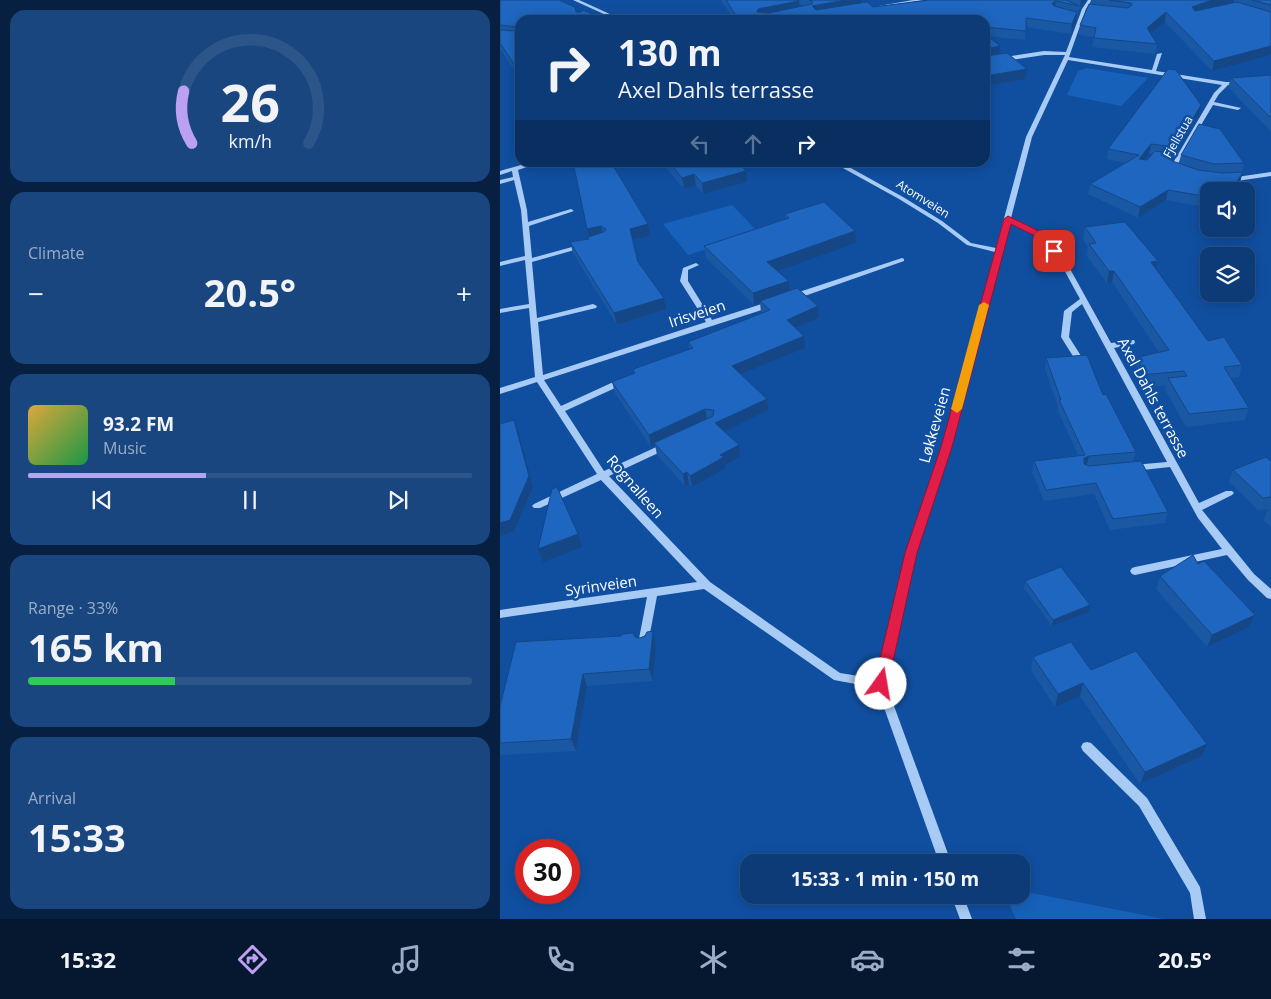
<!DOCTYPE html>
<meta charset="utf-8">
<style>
:root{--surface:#0c3b78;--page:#1a4680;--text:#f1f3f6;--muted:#9aadc6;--line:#2c558a;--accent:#bca0f2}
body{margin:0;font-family:"Open Sans",sans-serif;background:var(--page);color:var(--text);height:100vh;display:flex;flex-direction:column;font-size:19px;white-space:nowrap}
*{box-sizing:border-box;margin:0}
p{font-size:16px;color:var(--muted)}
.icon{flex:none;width:28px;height:28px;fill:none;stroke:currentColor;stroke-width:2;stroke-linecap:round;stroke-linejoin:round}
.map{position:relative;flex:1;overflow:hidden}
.details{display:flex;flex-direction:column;gap:10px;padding:10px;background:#072042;width:500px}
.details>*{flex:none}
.banner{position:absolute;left:15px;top:15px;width:475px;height:152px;border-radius:15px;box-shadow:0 2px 12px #0003,0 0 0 1px var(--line);background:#0c3b78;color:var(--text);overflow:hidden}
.buttons{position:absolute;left:700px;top:182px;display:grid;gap:10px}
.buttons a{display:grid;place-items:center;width:55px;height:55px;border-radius:10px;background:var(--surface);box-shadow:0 2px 12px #0003,0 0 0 1px var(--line);font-size:25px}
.speed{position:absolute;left:15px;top:839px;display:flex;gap:10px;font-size:25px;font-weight:700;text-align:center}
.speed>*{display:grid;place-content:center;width:65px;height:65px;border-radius:50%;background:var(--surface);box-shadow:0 2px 12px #0003,0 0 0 1px var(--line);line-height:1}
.speed .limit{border:8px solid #d22;background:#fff;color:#111}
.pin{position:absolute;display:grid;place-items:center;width:42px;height:42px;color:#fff;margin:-21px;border-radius:10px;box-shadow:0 2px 8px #0006}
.me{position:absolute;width:55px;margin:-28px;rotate:13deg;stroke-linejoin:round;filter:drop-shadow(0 0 4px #0008)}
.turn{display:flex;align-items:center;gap:18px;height:105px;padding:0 20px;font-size:22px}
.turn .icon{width:65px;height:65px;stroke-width:2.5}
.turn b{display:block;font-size:35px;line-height:42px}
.lanes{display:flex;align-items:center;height:48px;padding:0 20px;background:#0003;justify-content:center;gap:25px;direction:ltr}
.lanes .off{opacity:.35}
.big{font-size:38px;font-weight:700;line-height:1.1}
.details .card{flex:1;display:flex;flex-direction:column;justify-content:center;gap:8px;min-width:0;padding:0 18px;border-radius:15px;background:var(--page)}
.details .dial{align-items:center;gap:0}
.dial svg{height:130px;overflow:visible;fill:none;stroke:var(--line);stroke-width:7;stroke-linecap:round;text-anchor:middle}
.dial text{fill:var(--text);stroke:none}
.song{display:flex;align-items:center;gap:15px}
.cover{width:60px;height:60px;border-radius:8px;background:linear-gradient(135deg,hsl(40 70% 55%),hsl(140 70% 35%))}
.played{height:5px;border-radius:2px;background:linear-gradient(90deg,var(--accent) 40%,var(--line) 40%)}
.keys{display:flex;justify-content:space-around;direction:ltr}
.heat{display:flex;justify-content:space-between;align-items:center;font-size:28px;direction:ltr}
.charge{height:8px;border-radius:4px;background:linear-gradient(90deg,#34c759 33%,var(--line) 0)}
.trip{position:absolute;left:240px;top:854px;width:290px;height:50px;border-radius:15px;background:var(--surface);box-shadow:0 2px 12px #0003,0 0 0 1px var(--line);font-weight:700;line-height:50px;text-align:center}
.tab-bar{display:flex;height:80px;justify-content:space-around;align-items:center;background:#051830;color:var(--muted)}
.tab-bar .icon{width:35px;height:35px}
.tab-bar .selected{color:var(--accent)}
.tab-bar b{font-size:22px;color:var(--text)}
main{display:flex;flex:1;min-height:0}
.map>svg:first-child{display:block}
.green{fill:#1761ba}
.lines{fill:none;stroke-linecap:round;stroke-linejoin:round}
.minor{fill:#a7cbf5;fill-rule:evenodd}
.wall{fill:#1a58a4;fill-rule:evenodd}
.shaded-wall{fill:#154786}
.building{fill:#1e66bf;stroke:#154786}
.route{fill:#e11d48;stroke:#92132f}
.slow{fill:#f59e0b}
.labels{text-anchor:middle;stroke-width:5;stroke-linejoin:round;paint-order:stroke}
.far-street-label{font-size:12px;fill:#fff;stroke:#104fa0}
.street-label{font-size:15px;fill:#fff;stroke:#104fa0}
</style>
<main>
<section class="details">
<div class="card dial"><svg viewBox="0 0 100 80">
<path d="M14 69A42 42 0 1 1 86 69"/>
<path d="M14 69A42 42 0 0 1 9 37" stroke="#bca0f2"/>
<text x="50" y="56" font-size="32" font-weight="700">26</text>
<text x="50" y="72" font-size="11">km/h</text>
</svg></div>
<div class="card"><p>Climate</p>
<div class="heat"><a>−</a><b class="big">20.5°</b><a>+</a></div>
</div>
<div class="card">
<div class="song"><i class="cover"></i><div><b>93.2 FM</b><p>Music</p></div></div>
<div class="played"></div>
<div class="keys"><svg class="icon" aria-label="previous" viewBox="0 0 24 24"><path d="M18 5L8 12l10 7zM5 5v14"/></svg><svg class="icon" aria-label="pause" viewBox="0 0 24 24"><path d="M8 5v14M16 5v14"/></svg><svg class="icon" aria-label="next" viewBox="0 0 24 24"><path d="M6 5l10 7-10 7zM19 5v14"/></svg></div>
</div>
<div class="card"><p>Range · 33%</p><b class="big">165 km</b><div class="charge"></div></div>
<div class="card"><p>Arrival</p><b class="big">15:33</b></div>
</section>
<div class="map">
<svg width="771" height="919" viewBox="0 0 771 919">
<rect width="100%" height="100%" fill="#104fa0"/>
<!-- green -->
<path class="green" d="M587,68L648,78L621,106L567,95L578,71Z
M232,205L259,233L188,255L163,224Z
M521,891L664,919H516L505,895H521Z"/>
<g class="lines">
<!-- minor -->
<path class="minor" d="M73,0H79L123,20H117Z
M413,0H424L375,8L373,7Z
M588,0H592L586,9L569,57L652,70L657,54L662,53L656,71L726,82H741V84L728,85L719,94L714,102L741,108L738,110L713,105L676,167L679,170L674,171L670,168L714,93L722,85L568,60L532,137L511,218L544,235L569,267L611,343L634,340L635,342L634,344L614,348L699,503L726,491H732L734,493L732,495L702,510L754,574L771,589V599L767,598L748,580L727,555L635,575L632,574L630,571L632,568L635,567L722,549L698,518L670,467L633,471L630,470L629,468L633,465L667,462L582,304L572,312L569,337L583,359L579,361H576L561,337L564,311L580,299L563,268L540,237L510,222L451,447L416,553L386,684L451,862H439L377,688L334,680L204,589L157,596L148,644L147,647L143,648L139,647L138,644L147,597L0,618V610L197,582L101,480L40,508H34L32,506L34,504L97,474L37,382L0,394V388L35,377L29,308L0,313V309L29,304L25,260L0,266V262L25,256L21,210L14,180L0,184V180L13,177L12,171L0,175V171L31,162H42L18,170L27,210L28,222L71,209L74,211L29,226L32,258L83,244L86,246L85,247L32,262L37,318L93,304L97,306L96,308L38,322L43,375L206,322L180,281L183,268L196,263L199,265L188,270V281L212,320L268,302H274V306L44,380L61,406L120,379H126L127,381L126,383L65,411L104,471L163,444L166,443L170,446L169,448L109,476L210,582L340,673L377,679L406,553L443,447L495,252L467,245L438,223L399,199L332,162H340L403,197L442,221L471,243L496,248L526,137L565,55H544L485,64V60L544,51L566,52L582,9Z
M771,172V176L730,182L727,180L730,178Z
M402,258L404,259V261L296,299H290L289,297L290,295Z
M587,742L591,743L647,798L700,887L706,919H694L690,893L639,806L583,751L581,747L583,743Z
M451,895H463L472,919H460Z"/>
</g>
<!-- wall -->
<path class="wall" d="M0,0L75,7L76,12L106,20H20V79L0,49Z
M221,0H362V3L373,7L429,0H586L580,8H579L578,15H576V21L571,34L526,27L525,40L488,36L500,46L499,54L526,79L485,86V20H234ZM299,3L304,6H300Z
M591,0H771V55L712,71L665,22L650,34L657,44L655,54L592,47L594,37L579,35L580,25L590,4Z
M771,75V132L728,87L731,78Z
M701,105L699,115L674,157H672L671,159L672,161L679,163L681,155L744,163L740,182L709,191V208L666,200L638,218L588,194L590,184L626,163L607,159L608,149ZM649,154H652L647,160H645Z
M73,162L148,224L150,236L132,240L138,262L166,309L117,325L73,253L70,242L89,239Z
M161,162H238L247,182L203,194L196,186L184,189Z
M285,214L356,243L277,271L289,281L290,290L318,306L319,318L295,328L305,348L241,374L267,399L268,410L224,431L240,457L225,465V469L192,487L189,484L185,486L157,455L155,445L151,447L115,393L112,382L134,374L133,370L190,349L188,342L262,313L261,312L260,303L254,305L206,258L204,246L285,219Z
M585,227L658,261L656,269L708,341L742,365L739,377L731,378L749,408L745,420L686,427L665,390L666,385L639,388L636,369L639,357L659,352L612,282L607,283L587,256L588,247L583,239Z
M546,358L603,395L636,452L633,462L668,512L665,523L610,530L594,494L544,501L532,472L534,461L578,455L558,411V407L545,369Z
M771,461V527L764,520L768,509L758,510L729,482L733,470Z
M698,564L749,627L707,647L656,589L660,576Z
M525,581L590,605L589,612L552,626L524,588Z
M153,631L156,643L153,681L87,686L76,751L0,755V706L135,637L140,638Z
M533,657L591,670L707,744L702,756L640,784L580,696L555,707L531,670Z"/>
<!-- shaded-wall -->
<path class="shaded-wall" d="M346,0H362V6L312,15V6Z
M581,0H586L580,8Z
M712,0H734L733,4L690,16L692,7Z
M299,1L300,10L259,18L257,12L258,9Z
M556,1L555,10L552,3Z
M577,12L576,21L571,34L572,24Z
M666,12L665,22L645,38L647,28Z
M500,46L499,56L485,59V49Z
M771,46V55L712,71L714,61Z
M527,69L526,79L485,86V76Z
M701,105L699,115L674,157L676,147Z
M651,144L649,154L638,169L639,159Z
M246,171L247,182L203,194L202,183Z
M743,172L740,182L734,191H731Z
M194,174L196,186L184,189L182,178Z
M668,190L666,200L638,218L640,207Z
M148,224L150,236L132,240L130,229Z
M101,226L104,237L90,241L87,229Z
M355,231L356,243L275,272L267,262Z
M658,261L655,273L651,262Z
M609,271H614L612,282L607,283Z
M289,281L290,293L260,301V303L254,305L253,293Z
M164,298L166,309L117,325L114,313Z
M318,306L319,318L288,331L287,320Z
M304,336L305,348L234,377L232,366Z
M267,399L268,410L217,435L215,423Z
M205,409L207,420L154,443L155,445L151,447L149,435Z
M14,420L18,431L33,487L14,531L0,536V523Z
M239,445L240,457L225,465V469L192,487L190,476L220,455Z
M589,456L586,467L582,469L584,458Z
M187,472L189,484L185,486L183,474Z
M78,534L82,547L43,562L38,549Z
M590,605L589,612L552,626L553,620Z
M755,615L749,627L707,647L712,635Z
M153,631L156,643L153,681L149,669Z
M83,674L87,686L76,751L71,739Z
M583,683L580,696L555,707L558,694Z
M707,744L702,756L640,784L645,772Z"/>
<!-- building -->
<path class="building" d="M0,0H59L75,7L76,12H81L83,10L106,20H20V73L0,43V30L17,31L19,27L0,25Z
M226,0H297L299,1L258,9L257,12L269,13L312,4V1L309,0H346L312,6L316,10L367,2L373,7L429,0H566L579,6L556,1L552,3L554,6L577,12L572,24L526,18V31L485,27V20H239Z
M609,0H712L692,7L695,11L737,2L771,12V46L714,61L666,12L647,28L657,44L594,38L596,28L580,25L589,4L628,8L632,5L631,3Z
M752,0H771V5Z
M485,34L500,46L485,49Z
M507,53L527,69L485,76V56Z
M668,69L676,70L701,105L676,147L651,144L639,159L647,160L655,151L672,153L670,158L672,161L698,170L723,173L743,172L731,191H709V197L668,190L640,207L590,184L639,155L608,149Z
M771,75V118L731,78Z
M699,124L720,129L744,163L714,164L681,155Z
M73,162H111L148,224L130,229L138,262L164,298L114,313L70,242L89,239L88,237L104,232L106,229L101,226L87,229Z
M169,162H238L246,171L202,183L194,174L182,178Z
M324,202L355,231L267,262L289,281L253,293L204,246L289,218L285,214Z
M625,222L658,261L651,262L708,341L724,337L742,365L724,367L749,408L689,414L668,378L687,376L684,371L642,375L639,357L669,350L614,271H609L589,244L596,243L585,227Z
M297,288L318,306L287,320L304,336L232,366L267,399L215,423L239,445L220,455L224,457L190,476L187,472L183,474L154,443L213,416L214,410L205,409L149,435L112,382L135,373L133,370L136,368L193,348L188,342L270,310L260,301Z
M587,355L603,395L606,394L636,452L589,456L584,458V464L589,466L641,461L668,512L613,519L596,483L546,490L534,461L585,455L559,400H561L546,358Z
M14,420L29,476L10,520L0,523V424Z
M766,457L771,461V497L763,498L733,470Z
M57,487L78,534L38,549L52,489Z
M693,555L698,564L704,561L755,615L712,635L660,576Z
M561,567L590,605L553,620L525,581Z
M153,631L149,669L83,674L71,739L0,743V706L16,642L121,636L122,634L133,633L135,637L140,638L145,636L147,632Z
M571,642L591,670L636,651L707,744L645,772L583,683L558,694L533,657Z"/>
<!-- route -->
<path class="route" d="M508,216L545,234L558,251L550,253L539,238L511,224L452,447L417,553L388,684L386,688L381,690L376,688L374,684L405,553L441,447L504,219Z"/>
<!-- slow -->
<path class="slow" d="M484,302L489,305L462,409L457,413L451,409L479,305Z"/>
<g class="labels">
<!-- far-street labels -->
<g class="far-street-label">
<text transform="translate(678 137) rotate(-60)" y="4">Fjellstua</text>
<text transform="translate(423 199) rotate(32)" y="4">Atomveien</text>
</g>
<!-- street labels -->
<g class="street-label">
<text transform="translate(197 314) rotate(-18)" y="5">Irisveien</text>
<text transform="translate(653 398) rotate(62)" y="5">Axel Dahls terrasse</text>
<text transform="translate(435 425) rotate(-74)" y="5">Løkkeveien</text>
<text transform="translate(135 487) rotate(49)" y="5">Rognalleen</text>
<text transform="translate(101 586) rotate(-8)" y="5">Syrinveien</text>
</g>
</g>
</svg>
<div class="buttons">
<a><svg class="icon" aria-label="sound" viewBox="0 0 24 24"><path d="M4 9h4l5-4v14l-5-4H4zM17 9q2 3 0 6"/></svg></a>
<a><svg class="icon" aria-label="layers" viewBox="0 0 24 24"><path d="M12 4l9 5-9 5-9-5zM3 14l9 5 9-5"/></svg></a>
</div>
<div class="speed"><div class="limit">30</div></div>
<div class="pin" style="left:554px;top:251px;background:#d93025"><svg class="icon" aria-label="arrive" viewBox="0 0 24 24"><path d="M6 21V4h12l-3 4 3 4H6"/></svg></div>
<svg class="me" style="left:381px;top:684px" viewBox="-20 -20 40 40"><circle r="19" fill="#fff"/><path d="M0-13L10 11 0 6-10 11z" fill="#e11d48"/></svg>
<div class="trip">15:33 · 1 min · 150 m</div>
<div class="banner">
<div class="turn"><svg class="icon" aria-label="right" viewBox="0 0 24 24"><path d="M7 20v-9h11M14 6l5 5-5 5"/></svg><div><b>130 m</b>Axel Dahls terrasse</div></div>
<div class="lanes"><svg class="icon off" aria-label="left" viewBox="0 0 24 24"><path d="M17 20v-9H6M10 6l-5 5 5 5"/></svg><svg class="icon off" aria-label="ahead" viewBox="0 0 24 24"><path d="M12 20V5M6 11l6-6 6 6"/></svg><svg class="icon" aria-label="right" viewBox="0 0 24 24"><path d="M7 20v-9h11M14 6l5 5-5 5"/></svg></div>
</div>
</div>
</main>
<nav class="tab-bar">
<b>15:32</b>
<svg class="icon selected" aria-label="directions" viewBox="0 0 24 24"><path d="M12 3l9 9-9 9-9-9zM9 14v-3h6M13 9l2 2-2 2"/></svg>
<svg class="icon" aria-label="music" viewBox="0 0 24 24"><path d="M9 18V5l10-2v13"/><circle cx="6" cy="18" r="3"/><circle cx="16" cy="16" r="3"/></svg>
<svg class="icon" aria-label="phone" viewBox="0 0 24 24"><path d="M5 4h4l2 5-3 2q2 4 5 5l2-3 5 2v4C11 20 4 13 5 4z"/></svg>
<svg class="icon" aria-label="climate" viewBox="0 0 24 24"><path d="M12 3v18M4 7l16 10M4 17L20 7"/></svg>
<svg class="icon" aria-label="car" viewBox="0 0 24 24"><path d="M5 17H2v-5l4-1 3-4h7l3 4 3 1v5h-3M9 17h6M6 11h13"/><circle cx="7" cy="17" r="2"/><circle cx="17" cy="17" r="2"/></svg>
<svg class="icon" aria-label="filters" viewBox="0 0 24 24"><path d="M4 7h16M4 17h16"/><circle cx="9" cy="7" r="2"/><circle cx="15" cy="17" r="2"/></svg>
<b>20.5°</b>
</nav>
